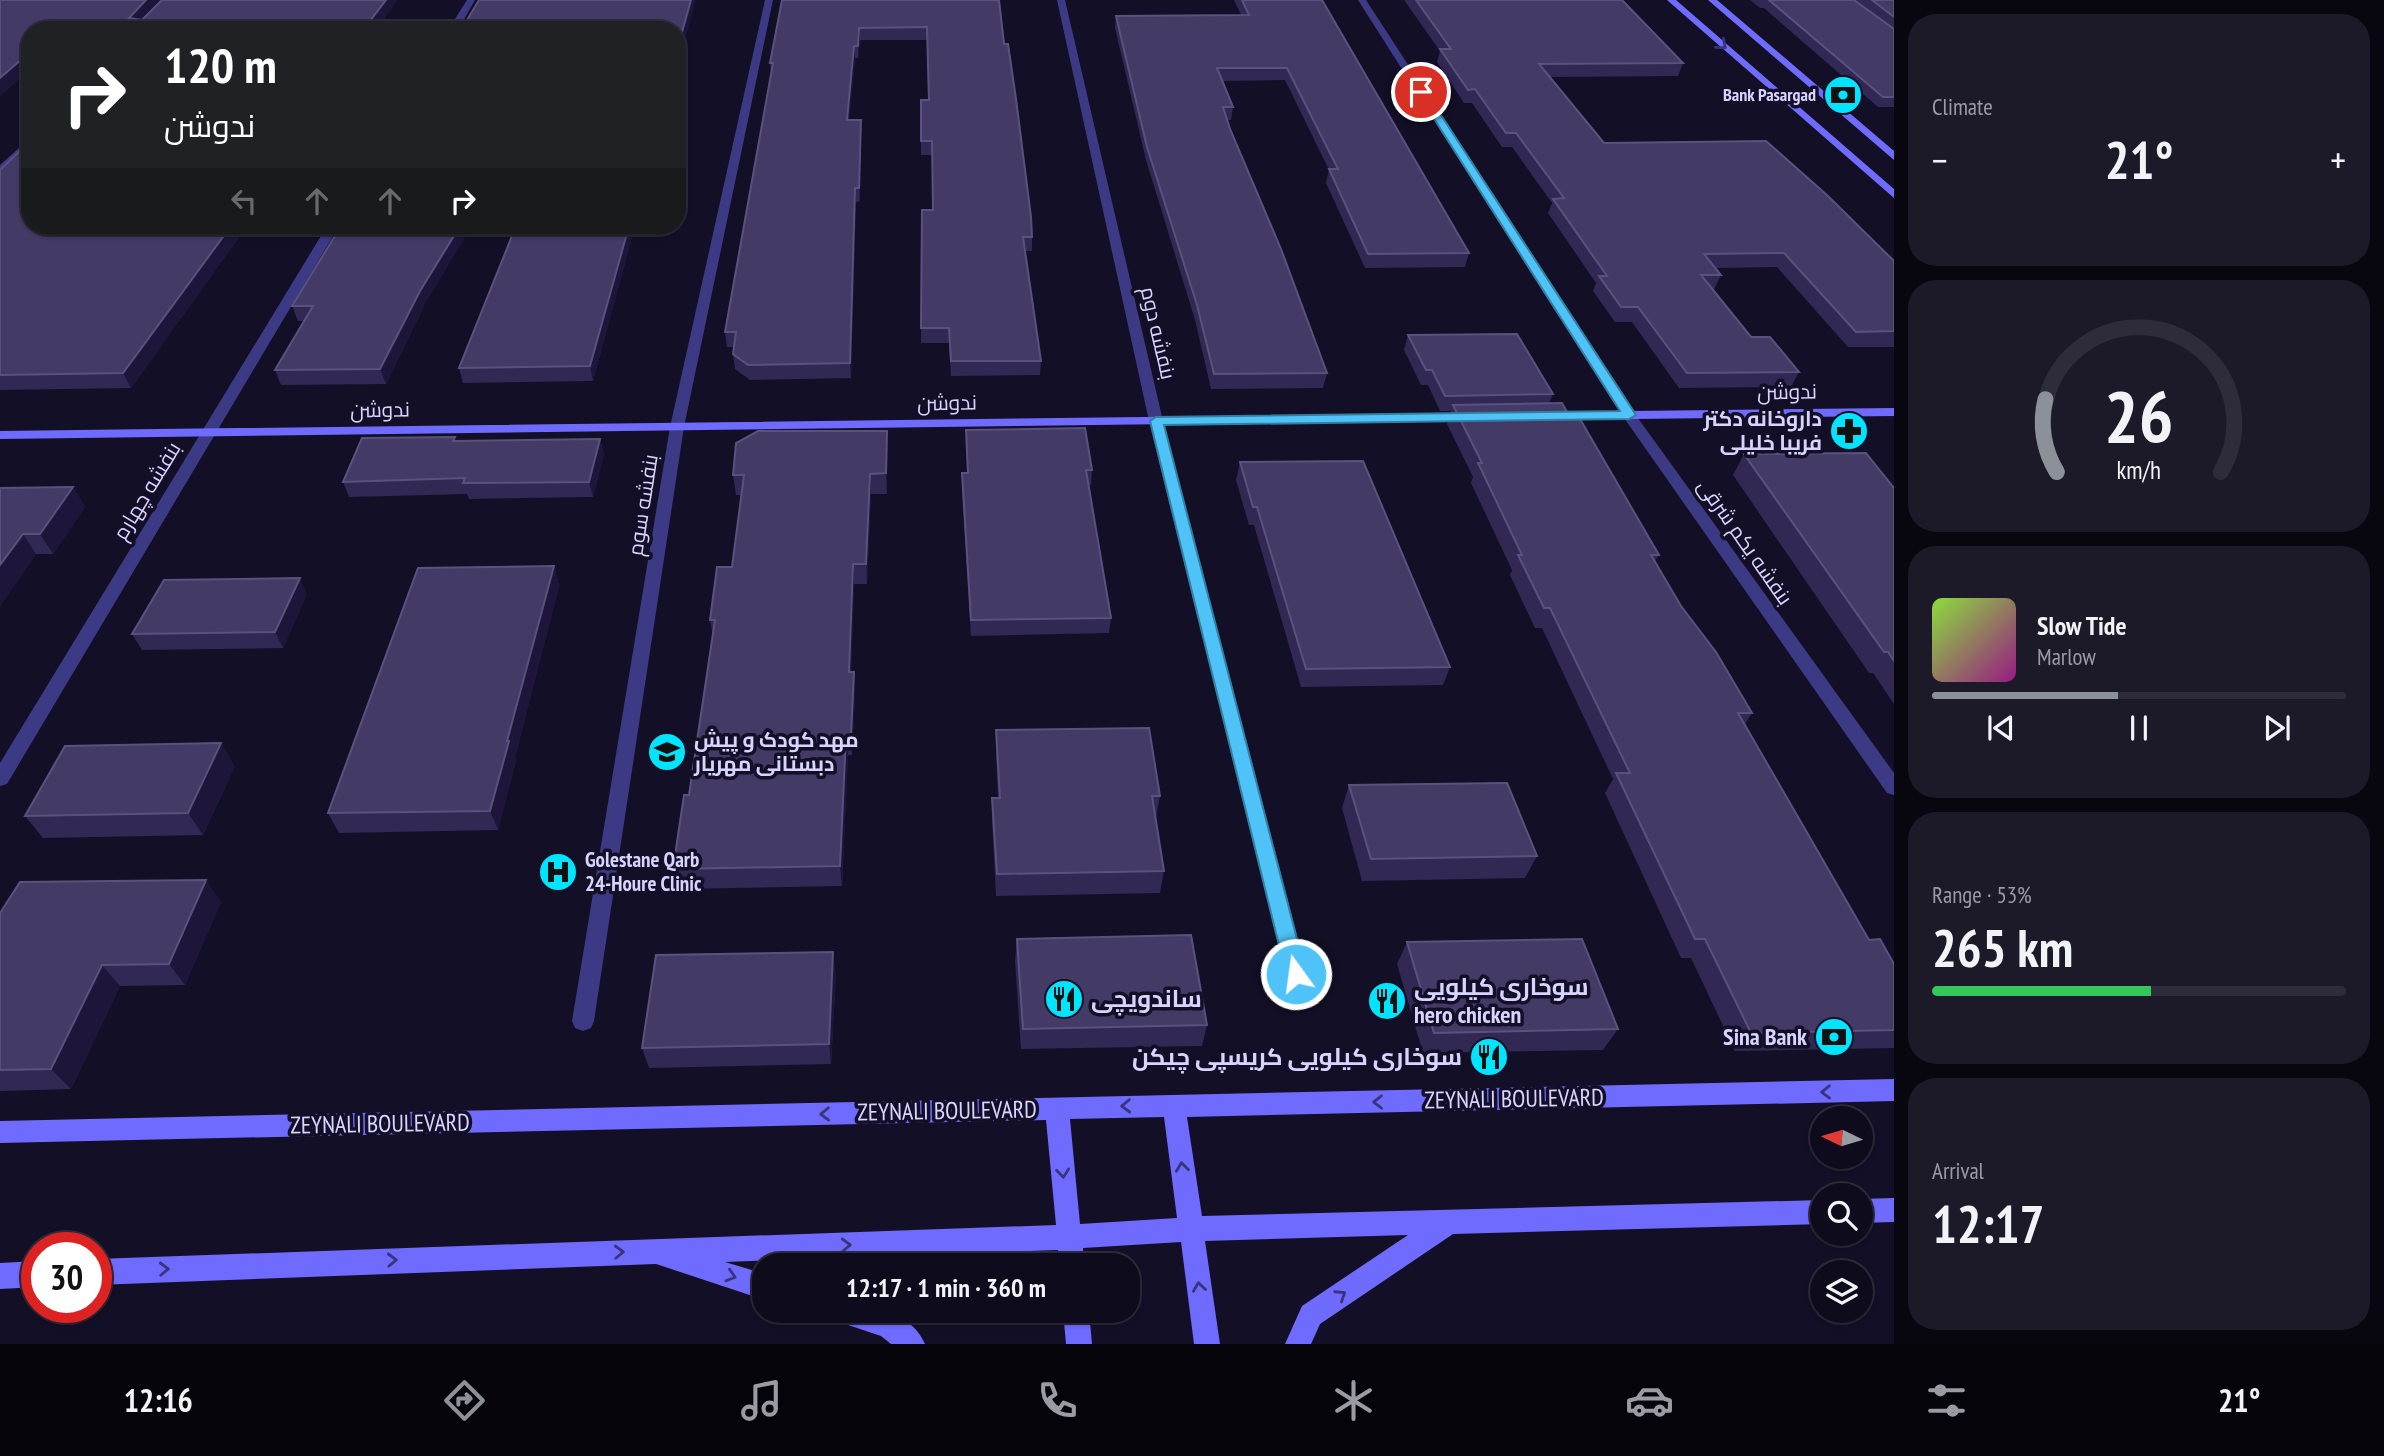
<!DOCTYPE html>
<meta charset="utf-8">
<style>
:root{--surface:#0e0b1c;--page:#1c1929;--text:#f1f3f6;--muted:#9b9ba3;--line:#2e2b3b;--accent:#8c9099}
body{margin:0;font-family:"PT Sans Narrow",Cairo,sans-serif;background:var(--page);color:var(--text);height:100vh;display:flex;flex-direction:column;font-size:26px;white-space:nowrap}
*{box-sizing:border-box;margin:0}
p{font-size:23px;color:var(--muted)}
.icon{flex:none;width:38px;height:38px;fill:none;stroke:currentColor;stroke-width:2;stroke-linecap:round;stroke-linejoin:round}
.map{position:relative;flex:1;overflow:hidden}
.side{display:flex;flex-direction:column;gap:14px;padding:14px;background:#08060f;width:490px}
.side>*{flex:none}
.banner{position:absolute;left:21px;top:21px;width:665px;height:214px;border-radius:28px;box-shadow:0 2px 5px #0004,0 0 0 2px var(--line);background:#202124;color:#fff;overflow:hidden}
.needle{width:46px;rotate:275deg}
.buttons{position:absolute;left:1810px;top:1106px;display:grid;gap:14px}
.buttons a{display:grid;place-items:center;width:63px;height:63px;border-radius:50%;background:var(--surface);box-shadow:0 2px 5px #0004,0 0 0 2px var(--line);font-size:35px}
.speed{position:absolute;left:21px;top:1232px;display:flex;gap:14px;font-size:35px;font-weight:700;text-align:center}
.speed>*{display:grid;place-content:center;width:91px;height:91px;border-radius:50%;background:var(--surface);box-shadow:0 2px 5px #0004,0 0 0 2px var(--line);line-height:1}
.speed .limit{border:10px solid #d22;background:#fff;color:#111}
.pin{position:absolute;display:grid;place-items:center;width:60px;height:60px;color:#fff;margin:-30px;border:4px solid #fff;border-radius:50%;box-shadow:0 2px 7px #0007}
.me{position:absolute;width:77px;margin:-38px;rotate:346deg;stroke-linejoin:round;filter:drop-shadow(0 0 5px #0008)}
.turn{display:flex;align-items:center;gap:24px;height:147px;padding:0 28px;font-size:32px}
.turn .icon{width:91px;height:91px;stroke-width:2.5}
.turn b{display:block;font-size:49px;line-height:60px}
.lanes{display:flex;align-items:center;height:66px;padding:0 28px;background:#0003;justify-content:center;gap:35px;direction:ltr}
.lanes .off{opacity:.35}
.big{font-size:52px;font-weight:600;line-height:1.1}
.side .card{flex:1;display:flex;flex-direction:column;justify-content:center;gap:10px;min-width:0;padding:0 24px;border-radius:28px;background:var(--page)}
.side .dial{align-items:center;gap:0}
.dial svg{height:182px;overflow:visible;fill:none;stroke:var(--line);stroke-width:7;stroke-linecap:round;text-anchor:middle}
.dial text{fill:var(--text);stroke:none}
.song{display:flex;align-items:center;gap:21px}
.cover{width:84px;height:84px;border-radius:10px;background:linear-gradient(135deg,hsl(90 70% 55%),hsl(310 70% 35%))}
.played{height:7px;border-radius:4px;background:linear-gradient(90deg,var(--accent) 45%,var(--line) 45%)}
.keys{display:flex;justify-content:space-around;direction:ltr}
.heat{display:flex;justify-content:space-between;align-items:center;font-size:38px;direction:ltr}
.charge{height:10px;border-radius:5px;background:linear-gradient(90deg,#34c759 53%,var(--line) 0)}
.trip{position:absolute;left:752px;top:1253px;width:388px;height:70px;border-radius:28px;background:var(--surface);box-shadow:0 2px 5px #0004,0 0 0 2px var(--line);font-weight:600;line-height:70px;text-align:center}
.tab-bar{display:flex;height:112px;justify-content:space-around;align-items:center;background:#06040b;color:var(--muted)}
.tab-bar .icon{width:49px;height:49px}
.tab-bar .current{color:var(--accent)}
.tab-bar b{font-size:32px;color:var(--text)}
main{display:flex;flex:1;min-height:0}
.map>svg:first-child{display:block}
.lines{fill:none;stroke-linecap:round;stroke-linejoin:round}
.street{fill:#3d3a85;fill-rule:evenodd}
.secondary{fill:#6f6bff;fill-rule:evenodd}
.wall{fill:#312854}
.shaded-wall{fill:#1d163a}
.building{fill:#433a66;stroke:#5a527e;stroke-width:2}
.oneway{stroke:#38347d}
.route{fill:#4fc3f7;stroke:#337fa1;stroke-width:2}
.labels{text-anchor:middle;stroke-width:7;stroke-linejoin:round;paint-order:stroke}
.far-poi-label{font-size:18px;font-weight:bold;fill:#d9d4ff;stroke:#130f26;text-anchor:end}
.street-label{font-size:21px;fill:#d9d4ff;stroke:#130f26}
.poi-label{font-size:21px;font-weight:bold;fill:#d9d4ff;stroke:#130f26;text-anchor:start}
.near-poi-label{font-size:24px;font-weight:bold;fill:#d9d4ff;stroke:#130f26;text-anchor:start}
.near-street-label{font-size:24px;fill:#d9d4ff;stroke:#130f26}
</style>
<main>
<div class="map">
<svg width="1894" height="1344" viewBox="0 0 1894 1344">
<rect width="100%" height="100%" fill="#130f26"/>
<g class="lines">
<!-- street -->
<path class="street" d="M467,0H475L458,30H448Z
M765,0H773L684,427L594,1021L591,1028L583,1031L575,1028L572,1021L670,427Z
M1057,0H1065L1163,421L1314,1000L1311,1007L1303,1010L1295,1007L1292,1000L1149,421Z
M1358,0H1366L1635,414L1894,773V795L1887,793L1622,415Z
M30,138V147L0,174V165Z
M327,226H339L7,784L0,786V763Z"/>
<!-- secondary -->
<path class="secondary" d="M1667,0H1676L1894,189V198Z
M1708,0H1717L1894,151V160Z
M1894,408V416L1547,420L1540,416L1547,412Z
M1473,413L1478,414V420L0,439V431Z
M1894,1079V1101L1187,1117L1202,1216L1822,1200V1224L1453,1234L1320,1324L1311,1344H1285L1302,1306L1408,1235L1205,1241L1220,1344H1194L1181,1242L1083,1248L1084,1265H1060L1058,1250L725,1262L765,1274V1300L656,1264L96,1285V1259L1056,1225L1046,1120L0,1143V1121ZM1164,1117L1177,1218L1080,1224L1070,1119Z
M1894,1198V1222L1860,1223V1199Z
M37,1261V1287L0,1289V1263Z
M829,1311C863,1309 909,1306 925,1344H891L881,1336L833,1320Z
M1063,1311H1089L1092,1344H1066Z"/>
</g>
<!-- wall -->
<path class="wall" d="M782,0H999L1032,237V251H1025L1041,361L1040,375L951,376L949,343H921L922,210H933L932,155H921V100H928L927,40H860L858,58H855L849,120L861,133L860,201L856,202L851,378L750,380L735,369L733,354L734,347H727L725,332L771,74L770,63Z
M1234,0H1322L1469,253L1465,267L1365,268L1326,183L1329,170L1285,80L1222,81L1233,107L1231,120H1227L1230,129L1327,373L1323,388L1211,389L1195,320L1146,160L1115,28L1116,16L1241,15Z
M1404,0H1622L1683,63L1678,76L1550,77L1604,143L1894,261V347H1848L1777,267L1716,268L1721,275L1714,289H1713L1751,337L1799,372L1791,387L1679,388L1632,322H1615L1593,291L1596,283L1548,213L1552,203L1512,147H1502L1472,103H1464L1437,62L1440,51Z
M1750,0H1854L1886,24L1856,0H1894V107H1878L1764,8H1760Z
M0,170L30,226H247L131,388L0,390Z
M635,226L593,381L463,383L459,368Z
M292,306H424L386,384L281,385L275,370L304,321H298Z
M1408,335L1553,394L1549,403L1571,419L1659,555L1655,561L1681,606L1752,713L1745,724L1869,940L1894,964V1048L1735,1051L1691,958H1681L1605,793L1613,779L1542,628H1535L1510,575L1512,570L1471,483L1473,477L1447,424L1451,411H1440L1428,385H1421L1404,350Z
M966,430L1092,470L1091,485L1088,486L1111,618L1109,633L971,636L962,489V473H967Z
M887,431V494H871L867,584H854L851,672H854L855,693L852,755H848L842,886L678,889L673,869L689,795L713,636L710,620L732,567L741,495H736L733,475Z
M600,439L604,454L593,497L469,499L467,494L349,497L343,482L456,441Z
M1744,454L1894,488V704L1873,673H1869L1733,475Z
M1240,462L1450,667L1443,685L1301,687L1254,525H1249L1236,480Z
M73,487L85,507L53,554H36L0,606V488Z
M554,566L559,586L515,757L516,761L498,830L339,833L328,813Z
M307,594L283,648L142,650L132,634Z
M996,730L1160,796L1156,818L1164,871L1160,893L996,896L992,821V798H998L996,753Z
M235,766L203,835L43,838L25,816Z
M1349,785L1537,856L1525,878L1362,881L1342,808Z
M221,902L185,985L120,986L71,1089L0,1091V913Z
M1017,939L1207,1025L1202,1046L1021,1049L1015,960Z
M1407,942L1618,1029L1603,1050L1423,1053L1397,964Z
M836,973L831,1064L649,1068L642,1048Z"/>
<!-- shaded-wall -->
<path class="shaded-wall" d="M146,0H162L135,30L129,18Z
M386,0H398L376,30H363Z
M691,0H696L677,69V50Z
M859,28L860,40L858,58V46Z
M854,46L855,58L848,133L847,120Z
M30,52V70L0,96V78Z
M861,120V133L860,201L859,188Z
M855,188L856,202L851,378L850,363Z
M231,226H247L131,388L123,373Z
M460,226H472L424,306L386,384L380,369L420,291Z
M629,226H635L593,381L590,366Z
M887,431L888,451L887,494L886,473Z
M600,439L604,454L593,497L589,482Z
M870,474L871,494L867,584L866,564Z
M73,487L85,507L53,554L40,534Z
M23,534L36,554L0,606V565Z
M853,564L854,584L850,693L849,672Z
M554,566L559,586L515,757L516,761L498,830L490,811L507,741Z
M300,578L307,594L283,648L275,632Z
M854,672L855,693L852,755L851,735Z
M846,735L848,755L842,886L840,866Z
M221,743L235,766L203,835L188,813Z
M206,880L221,902L185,985L169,964Z
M833,952L836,973L831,1064L829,1044Z
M102,965L120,986L71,1089L51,1069Z"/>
<!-- building -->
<path class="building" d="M0,0H146L129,18L142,20L162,0H386L363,30H30V52L0,78Z
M479,0H691L677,50V30H461Z
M782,0H999L1004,44H1008L1016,99L1031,217L1032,237H1023L1041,361H951L949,328H921L922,210H933L932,141H921V100H929L927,27L859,28L858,46H854L847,120H861L859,188H855L850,363L748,365L733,354L736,332H725L773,63H770Z
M1242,0H1322L1469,253L1368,254L1329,169H1338L1287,68H1217L1233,107H1223L1230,129L1281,249L1327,373L1214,374L1197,305L1147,147L1116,16L1249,15Z
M1416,0H1622L1683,63L1539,64L1604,143L1766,141L1828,196L1894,261V331L1856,332L1784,253L1704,254L1721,275H1701L1751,337H1770L1799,372L1687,373L1638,307H1621L1599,276H1607L1553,199L1564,198L1516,133H1506L1475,89L1468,90L1440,49H1451Z
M1769,0H1854L1894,29V97H1883Z
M1872,0H1894V17Z
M30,141V226H231L123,373L0,375V170Z
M341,226H460L420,291L380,369L275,370L313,306H292Z
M516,226H629L590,366L459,368Z
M1517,334L1553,394L1445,396L1432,370H1426L1408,335Z
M1562,403L1571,419H1580L1659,555H1651L1681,606L1716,652L1752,713H1738L1869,940L1880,939L1894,964V1030L1751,1033L1705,939H1695L1616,773H1630L1550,608H1544L1518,555H1522L1478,463H1482L1453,405Z
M1085,428L1092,470H1086L1111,618L971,620L962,473H968L966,430Z
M758,431H887L886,473L870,474L866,564H853L849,672H854L851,735H846L840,866L673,869L684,795H689L715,620H710L717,567H732L744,475H733L736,443Z
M455,437L453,441L600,439L589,482L463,483L465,478L343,482L362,438Z
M1866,453L1894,488V661L1888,652H1884L1744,454Z
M1363,461L1450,667L1306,669L1257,507H1253L1240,462Z
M73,487L40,534H23L0,565V488Z
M554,566L507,741H509L490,811L328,813L418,568Z
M300,578L275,632L132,634L164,580Z
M1149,728L1160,796H1152L1164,871L997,874L992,798H1000L996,730Z
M221,743L188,813L25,816L65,746Z
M1507,783L1537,856L1371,859L1349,785Z
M206,880L169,964L102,965L51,1069L0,1070V913L20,882Z
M1191,935L1207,1025L1023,1029L1017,939Z
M1582,939L1618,1029L1434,1033L1407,942Z
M833,952L829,1044L642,1048L656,955Z"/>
<!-- one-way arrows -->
<defs><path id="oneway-chevron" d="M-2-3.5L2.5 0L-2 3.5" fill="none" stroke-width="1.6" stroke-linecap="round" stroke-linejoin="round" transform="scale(1.75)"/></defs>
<g class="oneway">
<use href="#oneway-chevron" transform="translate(1722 45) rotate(41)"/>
<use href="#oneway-chevron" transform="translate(1826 1092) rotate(179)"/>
<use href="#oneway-chevron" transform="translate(1378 1102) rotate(179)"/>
<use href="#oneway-chevron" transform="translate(1126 1106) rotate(178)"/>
<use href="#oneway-chevron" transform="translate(825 1114) rotate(179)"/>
<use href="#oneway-chevron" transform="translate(1182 1167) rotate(-97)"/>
<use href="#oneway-chevron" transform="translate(1063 1173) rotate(84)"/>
<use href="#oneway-chevron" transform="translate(846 1245) rotate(-2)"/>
<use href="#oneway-chevron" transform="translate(619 1252) rotate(-2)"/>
<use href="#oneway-chevron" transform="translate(392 1260) rotate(-2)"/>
<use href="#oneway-chevron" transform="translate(164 1269) rotate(-2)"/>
<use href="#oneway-chevron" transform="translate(731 1276) rotate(17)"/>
<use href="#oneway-chevron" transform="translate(1199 1287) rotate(-98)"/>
<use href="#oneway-chevron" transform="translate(1341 1295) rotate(-33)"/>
</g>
<!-- route -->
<path class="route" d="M1421,89L1426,92L1636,415L1629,419L1164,425L1306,974L1303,980L1296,982L1289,980L1286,974L1150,421L1156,417L1620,411L1417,92Z"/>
<!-- icons -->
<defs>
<symbol id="bank-disc" viewBox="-11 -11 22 22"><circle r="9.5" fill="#00e5ff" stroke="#130f26"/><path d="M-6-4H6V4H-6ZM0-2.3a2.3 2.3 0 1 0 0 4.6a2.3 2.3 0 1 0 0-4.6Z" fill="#111"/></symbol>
<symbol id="pharmacy-disc" viewBox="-11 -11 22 22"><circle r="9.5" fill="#00e5ff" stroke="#130f26"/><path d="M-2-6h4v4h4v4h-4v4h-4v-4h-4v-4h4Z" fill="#111"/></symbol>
<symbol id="school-disc" viewBox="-11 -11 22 22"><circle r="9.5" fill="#00e5ff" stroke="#130f26"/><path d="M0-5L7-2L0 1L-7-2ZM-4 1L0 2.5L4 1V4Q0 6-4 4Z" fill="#111"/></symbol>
<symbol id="hospital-disc" viewBox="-11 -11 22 22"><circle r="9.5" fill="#00e5ff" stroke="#130f26"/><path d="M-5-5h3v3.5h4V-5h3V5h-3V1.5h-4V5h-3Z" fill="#111"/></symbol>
<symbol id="restaurant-disc" viewBox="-11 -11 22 22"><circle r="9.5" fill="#00e5ff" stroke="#130f26"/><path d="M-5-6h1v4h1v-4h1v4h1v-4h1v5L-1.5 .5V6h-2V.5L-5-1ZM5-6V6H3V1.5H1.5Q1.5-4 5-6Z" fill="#111"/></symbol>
</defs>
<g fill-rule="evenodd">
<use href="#bank-disc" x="1821" y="73" width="44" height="44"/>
<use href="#pharmacy-disc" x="1827" y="409" width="44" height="44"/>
<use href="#school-disc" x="645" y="730" width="44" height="44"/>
<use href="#hospital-disc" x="536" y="850" width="44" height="44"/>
<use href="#restaurant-disc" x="1042" y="977" width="44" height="44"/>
<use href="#restaurant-disc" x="1365" y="979" width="44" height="44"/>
<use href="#bank-disc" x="1812" y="1015" width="44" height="44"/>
<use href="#restaurant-disc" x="1467" y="1035" width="44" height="44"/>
</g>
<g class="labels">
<!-- far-poi labels -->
<g class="far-poi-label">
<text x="1816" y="101">Bank Pasargad</text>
</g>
<!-- street labels -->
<g class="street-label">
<text transform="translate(1158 333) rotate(77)" y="7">بنفشه دوم</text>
<text transform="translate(1787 392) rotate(-1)" y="7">ندوشن</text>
<text transform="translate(947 403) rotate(-1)" y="7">ندوشن</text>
<text transform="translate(380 410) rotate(-1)" y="7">ندوشن</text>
<text transform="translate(147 491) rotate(-59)" y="7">بنفشه چهارم</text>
<text transform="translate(643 505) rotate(-81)" y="7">بنفشه سوم</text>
<text transform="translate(1745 542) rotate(55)" y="7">بنفشه یکم شرقی</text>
</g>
<!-- poi labels -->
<g class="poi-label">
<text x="1822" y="426" text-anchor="end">داروخانه دکتر<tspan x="1822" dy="24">فریبا خلیلی</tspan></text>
<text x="694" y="747">مهد کودک و پیش<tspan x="694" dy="24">دبستانی مهریار</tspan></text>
<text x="585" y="867">Golestane Qarb<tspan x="585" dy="24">24-Houre Clinic</tspan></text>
</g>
<!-- near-poi labels -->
<g class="near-poi-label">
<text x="1414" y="995">سوخاری کیلویی<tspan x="1414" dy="28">hero chicken</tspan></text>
<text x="1091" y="1007">ساندویچی</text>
<text x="1807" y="1045" text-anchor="end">Sina Bank</text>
<text x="1462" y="1065" text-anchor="end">سوخاری کیلویی کریسپی چیکن</text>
</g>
<!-- near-street labels -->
<g class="near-street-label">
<text transform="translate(1514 1099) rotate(-1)" y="8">ZEYNALI BOULEVARD</text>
<text transform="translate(947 1111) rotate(-1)" y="8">ZEYNALI BOULEVARD</text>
<text transform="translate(380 1124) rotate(-1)" y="8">ZEYNALI BOULEVARD</text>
</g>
</g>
</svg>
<div class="buttons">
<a><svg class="needle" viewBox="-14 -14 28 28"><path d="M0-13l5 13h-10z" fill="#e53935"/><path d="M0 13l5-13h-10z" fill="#9b9ba3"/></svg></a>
<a><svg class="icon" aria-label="search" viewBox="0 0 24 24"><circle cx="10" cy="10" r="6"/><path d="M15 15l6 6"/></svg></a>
<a><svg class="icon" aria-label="layers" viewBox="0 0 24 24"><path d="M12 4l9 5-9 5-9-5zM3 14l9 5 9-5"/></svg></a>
</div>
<div class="speed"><div class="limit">30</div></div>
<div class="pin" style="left:1421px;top:92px;background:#d93025"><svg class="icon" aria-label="arrive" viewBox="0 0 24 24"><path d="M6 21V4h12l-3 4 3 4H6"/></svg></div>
<svg class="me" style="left:1296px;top:974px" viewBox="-20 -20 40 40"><circle r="17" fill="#4fc3f7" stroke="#fff" stroke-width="3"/><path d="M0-11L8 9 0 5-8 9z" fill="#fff"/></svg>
<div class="trip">12:17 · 1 min · 360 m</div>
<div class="banner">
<div class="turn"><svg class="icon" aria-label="right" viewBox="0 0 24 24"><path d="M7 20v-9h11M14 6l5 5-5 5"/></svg><div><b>120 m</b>ندوشن</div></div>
<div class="lanes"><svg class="icon off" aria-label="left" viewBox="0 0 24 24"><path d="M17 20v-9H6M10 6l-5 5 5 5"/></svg><svg class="icon off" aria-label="ahead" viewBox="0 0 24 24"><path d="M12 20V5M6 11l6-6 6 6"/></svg><svg class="icon off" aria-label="ahead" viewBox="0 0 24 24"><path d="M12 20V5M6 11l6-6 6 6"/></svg><svg class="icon" aria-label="right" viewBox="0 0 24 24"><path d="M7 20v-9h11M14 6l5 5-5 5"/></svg></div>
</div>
</div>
<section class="side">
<div class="card"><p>Climate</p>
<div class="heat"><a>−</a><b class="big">21°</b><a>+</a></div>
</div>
<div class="card dial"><svg viewBox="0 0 100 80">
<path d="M14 69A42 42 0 1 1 86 69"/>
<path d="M14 69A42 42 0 0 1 9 37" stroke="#8c9099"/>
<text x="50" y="56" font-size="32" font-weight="700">26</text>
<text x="50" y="72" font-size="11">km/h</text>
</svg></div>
<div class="card">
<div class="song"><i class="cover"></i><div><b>Slow Tide</b><p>Marlow</p></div></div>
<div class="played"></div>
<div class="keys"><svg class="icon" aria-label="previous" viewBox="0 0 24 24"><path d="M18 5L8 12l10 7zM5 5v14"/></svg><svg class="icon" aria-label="pause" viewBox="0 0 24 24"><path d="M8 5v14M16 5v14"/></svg><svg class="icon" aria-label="next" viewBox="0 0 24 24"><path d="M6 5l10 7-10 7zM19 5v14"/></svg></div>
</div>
<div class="card"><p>Range · 53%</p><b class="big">265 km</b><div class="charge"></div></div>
<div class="card"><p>Arrival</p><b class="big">12:17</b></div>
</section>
</main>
<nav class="tab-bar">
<b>12:16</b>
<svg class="icon current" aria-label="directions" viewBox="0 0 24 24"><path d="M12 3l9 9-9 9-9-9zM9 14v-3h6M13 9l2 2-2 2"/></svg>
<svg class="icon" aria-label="music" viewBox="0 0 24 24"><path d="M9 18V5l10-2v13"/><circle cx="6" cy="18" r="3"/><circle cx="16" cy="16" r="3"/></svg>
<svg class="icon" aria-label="phone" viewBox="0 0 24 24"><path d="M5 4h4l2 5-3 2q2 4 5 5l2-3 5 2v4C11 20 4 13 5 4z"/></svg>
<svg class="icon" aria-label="climate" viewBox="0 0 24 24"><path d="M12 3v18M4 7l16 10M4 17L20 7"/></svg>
<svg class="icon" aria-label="car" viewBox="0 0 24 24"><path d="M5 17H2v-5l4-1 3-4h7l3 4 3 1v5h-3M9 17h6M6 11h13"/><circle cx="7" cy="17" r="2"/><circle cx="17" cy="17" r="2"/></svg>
<svg class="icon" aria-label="filters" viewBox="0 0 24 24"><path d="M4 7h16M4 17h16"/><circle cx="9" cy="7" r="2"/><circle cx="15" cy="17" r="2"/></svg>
<b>21°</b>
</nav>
